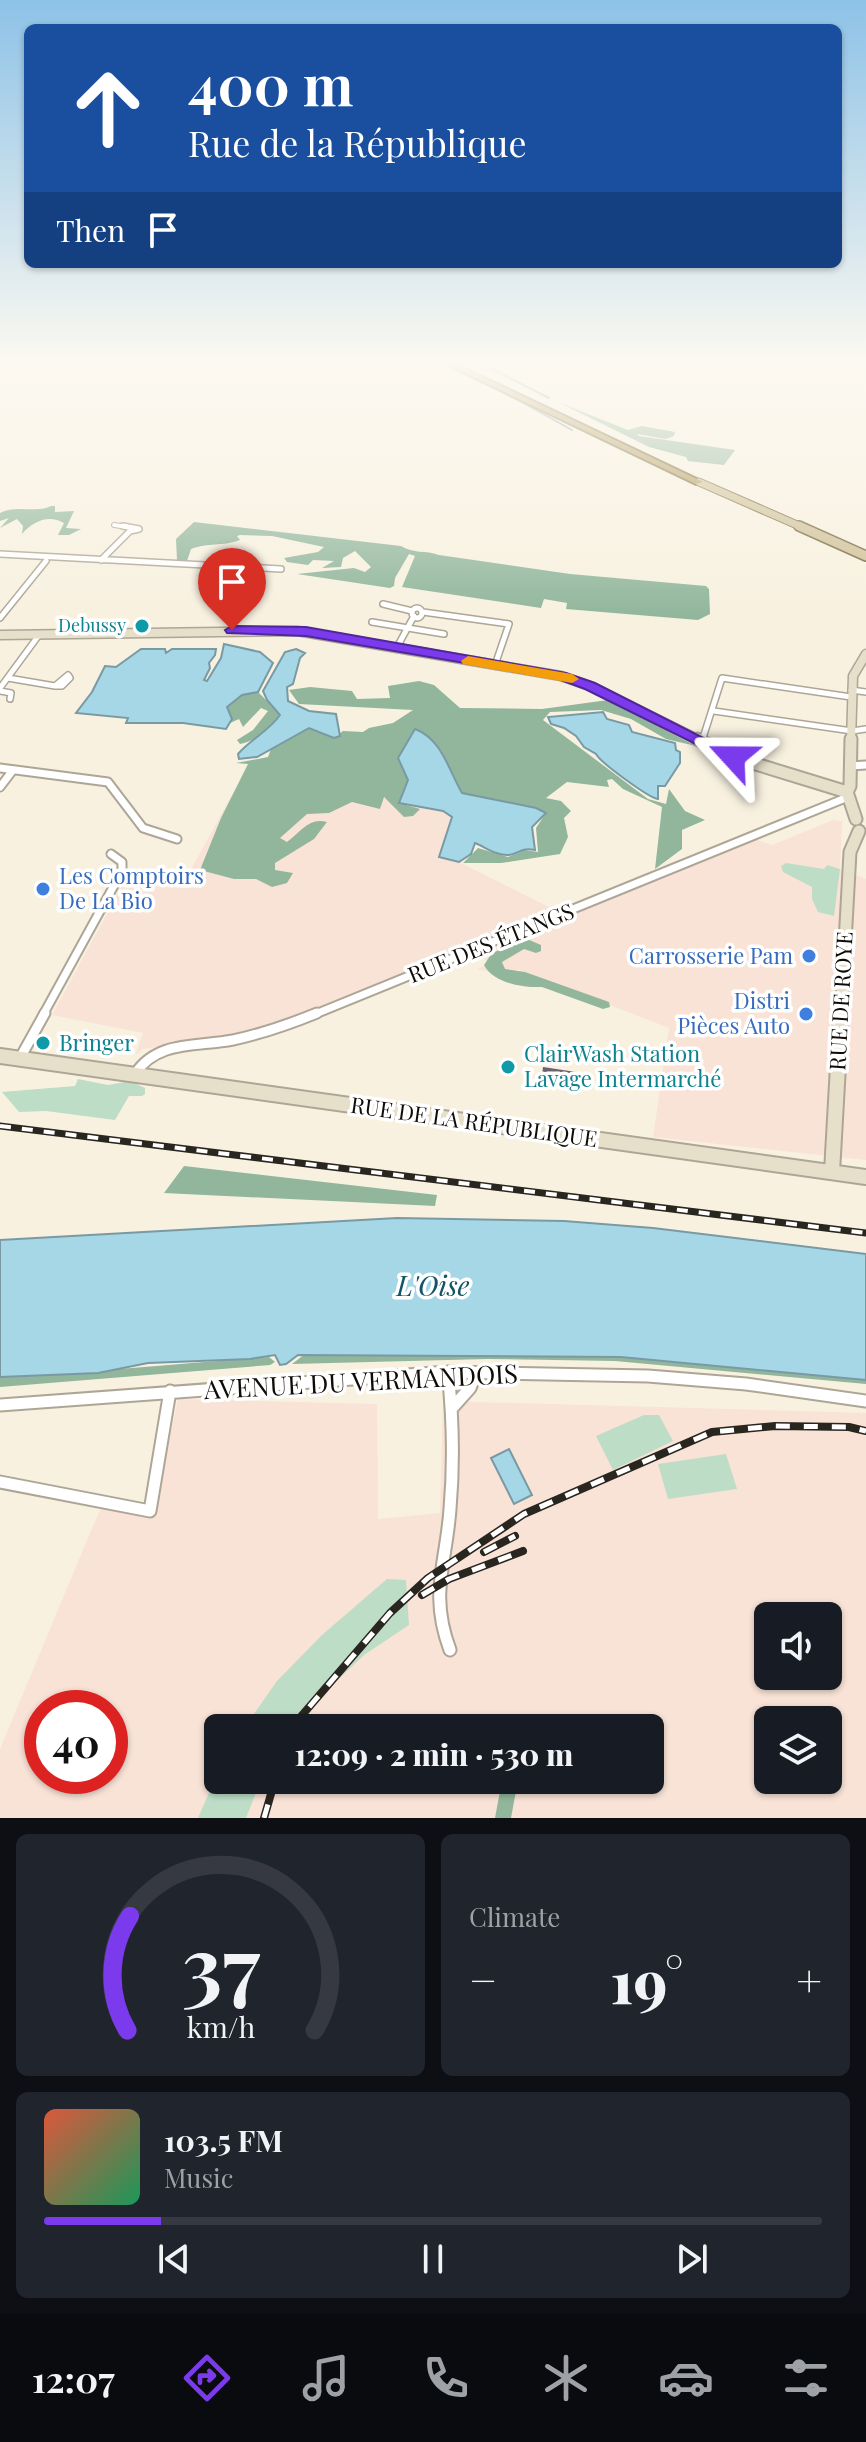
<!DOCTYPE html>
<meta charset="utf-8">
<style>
:root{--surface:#171b24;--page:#20242c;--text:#f1f3f6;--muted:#9ea1a6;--line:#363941;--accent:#7c3aed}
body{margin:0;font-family:"Playfair Display",serif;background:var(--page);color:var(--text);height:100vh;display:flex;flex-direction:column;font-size:30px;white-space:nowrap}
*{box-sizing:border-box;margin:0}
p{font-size:26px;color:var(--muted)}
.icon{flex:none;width:44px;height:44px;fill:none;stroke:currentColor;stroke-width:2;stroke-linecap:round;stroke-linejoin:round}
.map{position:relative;height:1818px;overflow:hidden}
.side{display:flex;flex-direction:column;gap:16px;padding:16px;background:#0d0f14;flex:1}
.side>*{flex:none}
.guide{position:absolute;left:24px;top:24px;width:818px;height:244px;border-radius:12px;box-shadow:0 2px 6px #0004;background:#1a4fa0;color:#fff;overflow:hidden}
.fabs{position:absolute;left:754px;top:1602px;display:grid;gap:16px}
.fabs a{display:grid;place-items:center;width:88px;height:88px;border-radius:12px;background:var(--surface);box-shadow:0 2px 6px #0004;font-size:40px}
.speed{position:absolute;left:24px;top:1690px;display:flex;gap:16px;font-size:40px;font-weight:700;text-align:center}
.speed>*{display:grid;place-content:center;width:104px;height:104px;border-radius:50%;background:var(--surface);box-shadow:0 2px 6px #0004;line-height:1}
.speed .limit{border:12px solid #d22;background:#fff;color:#111}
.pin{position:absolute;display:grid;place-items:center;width:68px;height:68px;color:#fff;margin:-82px -34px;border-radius:50% 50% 50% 0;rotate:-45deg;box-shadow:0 0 8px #0007}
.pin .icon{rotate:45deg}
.me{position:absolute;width:88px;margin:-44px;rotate:294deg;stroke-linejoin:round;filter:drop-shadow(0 0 6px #0008)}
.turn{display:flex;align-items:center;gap:28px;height:168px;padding:0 32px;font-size:36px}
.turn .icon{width:104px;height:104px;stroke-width:2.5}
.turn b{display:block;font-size:56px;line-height:68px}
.then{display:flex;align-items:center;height:76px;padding:0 32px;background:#0003;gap:16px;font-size:30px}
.big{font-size:60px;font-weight:800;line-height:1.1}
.side .widget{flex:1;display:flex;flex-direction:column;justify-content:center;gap:12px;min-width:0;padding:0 28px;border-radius:12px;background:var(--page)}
.side .dial{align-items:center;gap:0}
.dial svg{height:208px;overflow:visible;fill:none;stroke:var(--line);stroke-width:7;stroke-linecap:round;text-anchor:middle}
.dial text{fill:var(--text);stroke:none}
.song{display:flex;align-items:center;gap:24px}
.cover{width:96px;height:96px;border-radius:12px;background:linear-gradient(135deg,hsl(10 70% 55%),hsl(150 70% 35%))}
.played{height:8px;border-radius:4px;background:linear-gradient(90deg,var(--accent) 15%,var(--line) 15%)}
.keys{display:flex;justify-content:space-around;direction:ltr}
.heat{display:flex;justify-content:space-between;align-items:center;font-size:44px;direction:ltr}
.side .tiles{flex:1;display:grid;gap:16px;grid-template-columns:1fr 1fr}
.widget:last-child{grid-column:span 2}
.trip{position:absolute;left:204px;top:1714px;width:460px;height:80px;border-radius:12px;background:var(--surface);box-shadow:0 2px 6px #0004;font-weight:800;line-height:80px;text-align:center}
.tabs{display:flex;height:128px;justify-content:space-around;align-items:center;background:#090b0e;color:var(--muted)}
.tabs .icon{width:56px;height:56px}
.tabs .on{color:var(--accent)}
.tabs b{font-size:36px;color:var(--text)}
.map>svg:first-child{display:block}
.industrial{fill:#f9e3d6;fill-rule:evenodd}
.green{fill:#bdddc6}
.forest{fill:#91b69c}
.water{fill:#a6d7e6;stroke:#799aa3;stroke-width:2}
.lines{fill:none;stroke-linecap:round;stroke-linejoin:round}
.stream{stroke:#799aa3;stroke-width:2}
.building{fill:#6a6270}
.street-far4-casing{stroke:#ada697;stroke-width:6}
.street-far3-casing{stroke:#ada697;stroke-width:8}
.street-far2-casing{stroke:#ada697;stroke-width:11}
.street-far1-casing{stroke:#ada697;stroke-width:13}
.street-casing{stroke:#ada697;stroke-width:15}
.secondary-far2-casing{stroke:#ada697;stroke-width:11}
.secondary-far1-casing{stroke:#ada697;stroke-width:15}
.secondary-casing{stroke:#ada697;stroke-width:18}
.primary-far1-casing{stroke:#766536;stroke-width:9}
.primary-casing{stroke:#766536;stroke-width:12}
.highway-casing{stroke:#766536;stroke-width:4}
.street-far4{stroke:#fff;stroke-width:4}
.street-far3{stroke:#fff;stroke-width:5}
.street-far2{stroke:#fff;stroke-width:7}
.street-far1{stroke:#fff;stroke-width:9}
.street{stroke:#fff;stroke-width:11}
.secondary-far2{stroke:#e6dfca;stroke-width:8}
.secondary-far1{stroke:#e6dfca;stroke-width:11}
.secondary{stroke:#e6dfca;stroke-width:14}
.primary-far1{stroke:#cebf96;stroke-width:7}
.primary{stroke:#cebf96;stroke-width:9}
.highway{fill:#ad9550;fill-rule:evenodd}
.rail-far1-casing{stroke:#292620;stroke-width:7}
.rail-casing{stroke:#292620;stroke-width:8}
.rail-far1{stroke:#fff;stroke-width:4;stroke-dasharray:11;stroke-linecap:butt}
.rail{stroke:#fff;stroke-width:5;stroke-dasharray:14;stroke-linecap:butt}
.route{fill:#7c3aed;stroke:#51269a;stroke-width:2}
.slow{fill:#f59e0b}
.culture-dot{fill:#0f9aa8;stroke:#fff;stroke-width:3}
.shop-dot{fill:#3f7fe0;stroke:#fff;stroke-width:3}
.labels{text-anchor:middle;stroke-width:7;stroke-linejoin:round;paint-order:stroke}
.far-culture-label{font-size:18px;fill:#0d838f;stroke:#fff;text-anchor:end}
.shop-label{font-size:22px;fill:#366cbe;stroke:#fff;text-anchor:end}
.street-label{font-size:22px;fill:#0f0c07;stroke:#fff}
.culture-label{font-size:22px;fill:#0d838f;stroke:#fff;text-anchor:start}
.near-street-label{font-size:26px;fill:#0f0c07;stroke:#fff}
.near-water-label{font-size:28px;font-style:italic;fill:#145565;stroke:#fff}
</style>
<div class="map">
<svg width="866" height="1818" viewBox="0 0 866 1818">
<rect width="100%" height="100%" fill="#f8f1e0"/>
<!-- industrial -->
<path class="industrial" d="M233,793L330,806L379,797L454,814L439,857L459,862L551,908L552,914L754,839L772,845L833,820L842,821L840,869L866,879V1160L653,1137L669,1028L517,969L515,977L477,969L491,963L467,948L296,1019L224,1039L142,1049L135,1056L143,1033L52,1015L130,871L184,882Z
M178,1399L377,1404L378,1519L440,1513L443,1401L866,1413V1818H0V1749L90,1533L101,1508L153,1516ZM768,1616H828V1676H768ZM42,1708H110V1776H42ZM768,1720H828V1780H768ZM218,1728H650V1780H218Z"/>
<!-- green -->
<path class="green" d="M786,863L824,869L827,865L840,869L834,916L818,912L812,899V887L783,872L781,866Z
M78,1079L108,1085L130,1081L145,1088V1094L142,1096H129L115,1120L46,1111L19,1112L2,1092L75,1086Z
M644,1415H659L673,1441L613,1470L596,1436Z
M726,1454L737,1489L668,1499L658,1464Z
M387,1579L406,1580L409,1625L364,1655L287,1728H244L277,1681L322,1635Z
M218,1772V1780H261L246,1818H198Z"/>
<!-- forest -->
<path class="forest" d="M558,402L628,430L642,426L675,432L674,436L666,439L637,434L639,436L735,450L724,465L688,461L686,457L649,447Z
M51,506H55V512L74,511L66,528L81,529L69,535H58L64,523C49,514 33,521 22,534L23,526L17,519L0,528L9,518L0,521V513C17,504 34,514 51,506Z
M194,522L401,546C414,554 425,550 439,555L570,574L706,586L709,589L710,614L698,620L566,609L567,603L544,599L541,608L402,587L415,556L409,554L395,578L394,586L390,588L297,574L354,568L365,572L371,567L355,551L343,558L341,567L322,568L334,561L313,560L308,565L287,562L284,558L318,552L324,547L272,536L240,535L237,536L240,540C221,547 209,542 191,549L187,561L177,560L176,539Z
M419,681L434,685L460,708L542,709L608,700L696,746L666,739L631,719L601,710L550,712L543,720L648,799L666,804L669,789L685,811L705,820L682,830V849L655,869L662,807L623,789L612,779L607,780L609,787L567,782L546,798L561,801L571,811L564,818L568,837L560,854L501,863H463L478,848L508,857L525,850L538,852L536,828L546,813L536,808L462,793L452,772L398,758L408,780L399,803L420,809L413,816L404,817L384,797L380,809L352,802L329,813L307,814L280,838L287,842C301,832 309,817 327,822L314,839L275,863V870L293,873L287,883L272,887L256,879H234L200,870L221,818L248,764L236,763L268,757L271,749L309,728L334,738L343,731L363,732L369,728L393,723L413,710L299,704L289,690L310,687L352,691L357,699L390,698L388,686Z
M258,692L280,714C270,728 257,741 240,744L237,740L253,730L268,711L261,708L243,727L239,719L228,724L232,719L227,707L242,695Z
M527,939L541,945V951L536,953L524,949L502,962L505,969L525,972L609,1002L610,1007L603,1009L542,987C523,988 493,983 484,965L492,953Z
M184,1166L437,1195L435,1206L164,1193Z
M526,1349L866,1375V1384L615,1361L487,1359L292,1364L309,1351Z
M269,1357L275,1362L270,1365L0,1387V1376C90,1373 179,1363 269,1357Z
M502,1780H518L511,1818H495Z"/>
<!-- water -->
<path class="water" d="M224,644L260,652L273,663L258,692L242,695L227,707L232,719L226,729L183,723H126L128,718L76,713L92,692L105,666L116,667L141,649H165L166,653L172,649H216L215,655L209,663L210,668L204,680L207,681L221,658Z
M296,649L305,653L300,658L293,684L287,687L288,701L309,711L336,714L340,736L334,738L309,728L257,757L239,759L238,754C251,739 269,731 280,715L267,700L263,691L285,652Z
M603,712L607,719L629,725L632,732L675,743L676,750L680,752V763L665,786H658V799C649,798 601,763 596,754L584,747L576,736L564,728L551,724L548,717Z
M415,729C442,739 449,771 462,793L536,808L546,813L532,827L535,850C522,847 520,853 509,855C497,856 485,847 475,843L471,854L459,862L439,857L452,817L443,811L399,803L408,780L398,758Z
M397,1218L564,1221L653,1228L866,1254V1380L621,1357L298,1355L286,1364L280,1365L275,1355L250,1359L148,1363L98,1373L0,1377V1240Z
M509,1449L532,1495L514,1504L491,1458Z"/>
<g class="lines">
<!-- stream -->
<path class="stream" d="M439,362L451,366
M488,367L549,398
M493,386L572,430"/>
</g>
<!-- building -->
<path class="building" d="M543,1067L576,1072L575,1080L542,1075Z"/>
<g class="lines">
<defs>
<path id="street-far4" d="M114,525L135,528"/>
<path id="street-far3" d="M0,554L281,569
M101,560L130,531L139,529L123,526
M383,604L412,611
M412 613a5 5 0 1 1 10 0a5 5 0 1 1-10 0Z
M423,612L509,624L495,665
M0,618L46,561
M372,622L444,634
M396,649L414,616
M68,675L70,678L62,686H55Z
M8,678L55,686
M0,688L39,635
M851,690L866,692
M0,691L11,693L10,699
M714,711L852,731L866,729
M702,741L722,678L851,697"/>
<path id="street-far2" d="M850,766L866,765
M0,768L108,782L143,828L177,839
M0,787L13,770
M43,1015L122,871V862L111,854
M313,1015L848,797"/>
<path id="street-far1" d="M20,1058L45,1013
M135,1074C157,1040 197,1047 233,1040C261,1034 290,1024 317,1013"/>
<path id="street" d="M448,1372C453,1418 454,1463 450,1509C446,1565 429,1594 450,1650
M0,1405L448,1372L648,1376L746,1384L866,1401
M453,1407L470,1388L476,1373
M0,1482L150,1511L170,1391"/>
<path id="secondary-far2" d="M0,635L297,631L561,676L590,686L701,741
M851,741L853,676L866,654"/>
<path id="secondary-far1" d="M697,739L733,757L847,792
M851,739L850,786L847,792L856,819
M841,1015L850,852L859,831"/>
<path id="secondary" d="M0,1056L866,1177
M832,1172L841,1013"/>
<path id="primary-far1" d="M699,482L804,528"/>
<path id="primary" d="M799,526L866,556"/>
<path id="highway" d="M442,362H451L703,482L696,484Z"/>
</defs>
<!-- street-far4 casing -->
<use href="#street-far4" class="street-far4-casing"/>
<!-- street-far3 casing -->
<use href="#street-far3" class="street-far3-casing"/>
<!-- street-far2 casing -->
<use href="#street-far2" class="street-far2-casing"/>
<!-- street-far1 casing -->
<use href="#street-far1" class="street-far1-casing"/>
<!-- street casing -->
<use href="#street" class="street-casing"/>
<!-- secondary-far2 casing -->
<use href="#secondary-far2" class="secondary-far2-casing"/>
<!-- secondary-far1 casing -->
<use href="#secondary-far1" class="secondary-far1-casing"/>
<!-- secondary casing -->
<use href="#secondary" class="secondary-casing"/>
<!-- primary-far1 casing -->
<use href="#primary-far1" class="primary-far1-casing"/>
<!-- primary casing -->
<use href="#primary" class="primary-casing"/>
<!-- highway casing -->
<use href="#highway" class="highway-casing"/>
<!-- street-far4 -->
<use href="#street-far4" class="street-far4"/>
<!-- street-far3 -->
<use href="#street-far3" class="street-far3"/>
<!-- street-far2 -->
<use href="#street-far2" class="street-far2"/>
<!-- street-far1 -->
<use href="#street-far1" class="street-far1"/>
<!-- street -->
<use href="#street" class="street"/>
<!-- secondary-far2 -->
<use href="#secondary-far2" class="secondary-far2"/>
<!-- secondary-far1 -->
<use href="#secondary-far1" class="secondary-far1"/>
<!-- secondary -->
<use href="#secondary" class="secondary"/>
<!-- primary-far1 -->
<use href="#primary-far1" class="primary-far1"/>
<!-- primary -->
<use href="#primary" class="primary"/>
<!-- highway -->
<use href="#highway" class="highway"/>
<defs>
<path id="rail-far1" d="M0,1126L866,1233"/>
<path id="rail" d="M484,1552L515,1536
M422,1595L449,1579L523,1551
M291,1728L390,1613L428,1578L524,1514L712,1432L775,1426L849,1427L866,1431
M264,1818L275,1780"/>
</defs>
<!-- rail-far1 casing -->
<use href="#rail-far1" class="rail-far1-casing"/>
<!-- rail casing -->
<use href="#rail" class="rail-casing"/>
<!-- rail-far1 -->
<use href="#rail-far1" class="rail-far1"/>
<!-- rail -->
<use href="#rail" class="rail"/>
</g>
<!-- sky -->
<linearGradient id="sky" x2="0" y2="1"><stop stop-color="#8dc2e7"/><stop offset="0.59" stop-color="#fcf9f1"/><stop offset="1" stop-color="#fcf9f1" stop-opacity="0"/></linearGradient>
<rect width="866" height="616" fill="url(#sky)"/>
<!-- route -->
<path class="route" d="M232,626L306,627L566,673L595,683L741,757L733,762L728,760L585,689L558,679L306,636L227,633L225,630Z"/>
<!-- slow -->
<path class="slow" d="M468,656L572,674L579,679L572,683L463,664L461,661Z"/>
<!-- markers -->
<g class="culture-dot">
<circle cx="142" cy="626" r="8"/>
<circle cx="43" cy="1043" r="8"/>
<circle cx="508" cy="1067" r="8"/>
</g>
<g class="shop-dot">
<circle cx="43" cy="889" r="8"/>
<circle cx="809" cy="956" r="8"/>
<circle cx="806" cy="1014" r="8"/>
</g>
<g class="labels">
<!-- far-culture labels -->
<g class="far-culture-label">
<text x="126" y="632">Debussy</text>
</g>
<!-- shop labels -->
<g class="shop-label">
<text x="59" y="884" text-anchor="start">Les Comptoirs<tspan x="59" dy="25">De La Bio</tspan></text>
<text x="793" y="964">Carrosserie Pam</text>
<text x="790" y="1009">Distri<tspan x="790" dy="25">Pièces Auto</tspan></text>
</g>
<!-- street labels -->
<g class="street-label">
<text transform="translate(491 943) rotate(-22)" y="8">RUE DES ÉTANGS</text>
<text transform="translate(841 1001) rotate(-87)" y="8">RUE DE ROYE</text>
<text transform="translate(474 1122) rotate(8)" y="8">RUE DE LA RÉPUBLIQUE</text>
</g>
<!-- culture labels -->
<g class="culture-label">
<text x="59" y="1051">Bringer</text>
<text x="524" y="1062">ClairWash Station<tspan x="524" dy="25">Lavage Intermarché</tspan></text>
</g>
<!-- near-street labels -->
<g class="near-street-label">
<text transform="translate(361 1382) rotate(-3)" y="9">AVENUE DU VERMANDOIS</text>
</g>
<!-- near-water labels -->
<g class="near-water-label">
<text x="433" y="1296">L'Oise</text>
</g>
</g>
</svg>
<div class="fabs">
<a><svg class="icon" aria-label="sound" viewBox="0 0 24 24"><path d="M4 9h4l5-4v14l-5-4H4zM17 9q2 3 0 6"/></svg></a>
<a><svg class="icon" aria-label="layers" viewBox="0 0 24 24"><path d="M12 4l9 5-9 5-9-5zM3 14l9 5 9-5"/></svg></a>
</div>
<div class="speed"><div class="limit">40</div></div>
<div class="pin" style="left:232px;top:630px;background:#d93025"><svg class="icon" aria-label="arrive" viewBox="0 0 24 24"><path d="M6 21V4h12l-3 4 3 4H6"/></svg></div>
<svg class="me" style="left:733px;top:757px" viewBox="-20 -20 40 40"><path d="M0-17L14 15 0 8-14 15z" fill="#7c3aed" stroke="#fff" stroke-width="4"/></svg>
<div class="trip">12:09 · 2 min · 530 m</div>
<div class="guide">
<div class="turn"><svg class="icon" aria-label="ahead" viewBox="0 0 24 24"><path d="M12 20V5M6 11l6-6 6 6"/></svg><div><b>400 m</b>Rue de la République</div></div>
<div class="then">Then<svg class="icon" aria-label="arrive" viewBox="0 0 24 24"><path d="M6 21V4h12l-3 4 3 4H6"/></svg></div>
</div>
</div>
<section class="side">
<div class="tiles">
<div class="widget dial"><svg viewBox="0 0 100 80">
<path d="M14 69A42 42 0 1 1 86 69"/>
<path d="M14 69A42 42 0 0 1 15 25" stroke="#7c3aed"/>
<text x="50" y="56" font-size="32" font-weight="700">37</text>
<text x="50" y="72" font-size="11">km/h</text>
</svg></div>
<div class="widget"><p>Climate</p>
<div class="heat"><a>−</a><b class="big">19°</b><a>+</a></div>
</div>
<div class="widget">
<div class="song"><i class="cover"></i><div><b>103.5 FM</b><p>Music</p></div></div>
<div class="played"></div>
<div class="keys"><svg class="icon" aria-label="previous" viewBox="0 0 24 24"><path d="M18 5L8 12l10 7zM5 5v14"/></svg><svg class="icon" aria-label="pause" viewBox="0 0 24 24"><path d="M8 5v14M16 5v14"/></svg><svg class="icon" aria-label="next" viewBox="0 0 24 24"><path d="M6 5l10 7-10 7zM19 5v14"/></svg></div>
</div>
</div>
</section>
<nav class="tabs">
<b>12:07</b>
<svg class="icon on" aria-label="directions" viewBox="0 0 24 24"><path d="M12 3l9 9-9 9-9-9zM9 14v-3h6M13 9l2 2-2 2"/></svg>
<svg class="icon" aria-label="music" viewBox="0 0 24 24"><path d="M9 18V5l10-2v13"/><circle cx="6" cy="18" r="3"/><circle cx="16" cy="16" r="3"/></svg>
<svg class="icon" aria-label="phone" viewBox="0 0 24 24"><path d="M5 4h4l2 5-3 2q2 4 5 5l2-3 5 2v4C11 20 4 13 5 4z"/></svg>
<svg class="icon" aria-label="climate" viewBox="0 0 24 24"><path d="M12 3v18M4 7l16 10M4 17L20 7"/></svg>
<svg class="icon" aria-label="car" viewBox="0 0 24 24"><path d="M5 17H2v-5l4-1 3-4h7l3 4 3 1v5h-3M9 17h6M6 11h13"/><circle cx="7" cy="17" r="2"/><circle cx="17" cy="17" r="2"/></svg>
<svg class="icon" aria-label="filters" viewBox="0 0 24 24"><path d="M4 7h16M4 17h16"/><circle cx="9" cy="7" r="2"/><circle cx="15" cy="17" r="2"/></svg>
</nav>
